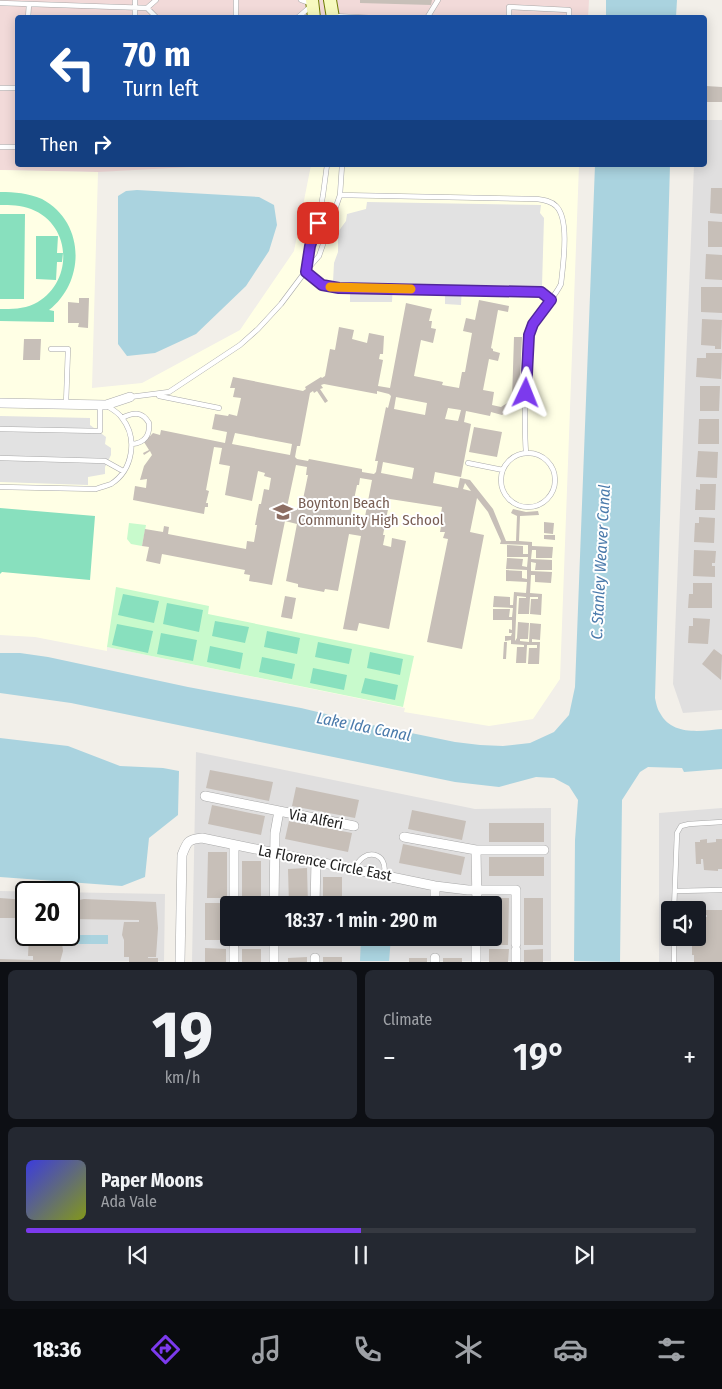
<!DOCTYPE html>
<meta charset="utf-8">
<style>
:root{--surface:#171b24;--page:#242831;--text:#f1f3f6;--muted:#9ea1a6;--line:#363941;--accent:#7c3aed}
body{margin:0;font-family:"Fira Sans Condensed",sans-serif;background:var(--page);color:var(--text);height:100vh;display:flex;flex-direction:column;font-size:19px;white-space:nowrap}
*{box-sizing:border-box;margin:0}
p{font-size:16px;color:var(--muted)}
.icon{flex:none;width:28px;height:28px;fill:none;stroke:currentColor;stroke-width:2;stroke-linecap:round;stroke-linejoin:round}
.map{position:relative;height:962px;overflow:hidden}
.side{display:flex;flex-direction:column;gap:8px;padding:8px;background:#0d0f14;flex:1}
.side>*{flex:none}
.banner{position:absolute;left:15px;top:15px;width:692px;height:152px;border-radius:5px;box-shadow:0 2px 12px #0003;background:#1a4fa0;color:#fff;overflow:hidden}
.fabs{position:absolute;left:661px;top:901px;display:grid;gap:10px}
.fabs a{display:grid;place-items:center;width:45px;height:45px;border-radius:5px;background:var(--surface);box-shadow:0 2px 12px #0003;font-size:25px}
.speed{position:absolute;left:15px;top:881px;display:flex;gap:10px;font-size:25px;font-weight:700;text-align:center}
.speed>*{display:grid;place-content:center;width:65px;height:65px;border-radius:50%;background:var(--surface);box-shadow:0 2px 12px #0003;line-height:1}
.speed .limit{border:2px solid #111;border-radius:8px;background:#fff;color:#111}
.pin{position:absolute;display:grid;place-items:center;width:42px;height:42px;color:#fff;margin:-21px;border-radius:10px;box-shadow:0 2px 8px #0006}
.me{position:absolute;width:55px;margin:-28px;rotate:2deg;stroke-linejoin:round;filter:drop-shadow(0 0 4px #0008)}
.turn{display:flex;align-items:center;gap:18px;height:105px;padding:0 25px;font-size:22px}
.turn .icon{width:65px;height:65px;stroke-width:2.5}
.turn b{display:block;font-size:35px;line-height:42px}
.then{display:flex;align-items:center;height:48px;padding:0 25px;background:#0003;gap:10px;font-size:19px}
.big{font-size:38px;font-weight:600;line-height:1.1}
.side .tile{flex:1;display:flex;flex-direction:column;justify-content:center;gap:8px;min-width:0;padding:0 18px;border-radius:8px;background:var(--page)}
.side .dial{align-items:center;gap:0}
.dial b{font-size:65px;line-height:1}
.song{display:flex;align-items:center;gap:15px}
.cover{width:60px;height:60px;border-radius:8px;background:linear-gradient(135deg,hsl(240 70% 55%),hsl(70 70% 35%))}
.played{height:5px;border-radius:2px;background:linear-gradient(90deg,var(--accent) 50%,var(--line) 50%)}
.keys{display:flex;justify-content:space-around;direction:ltr}
.heat{display:flex;justify-content:space-between;align-items:center;font-size:28px;direction:ltr}
.side .tiles{flex:1;display:grid;gap:8px;grid-template-columns:1fr 1fr}
.tile:last-child{grid-column:span 2}
.trip{position:absolute;left:220px;top:896px;width:282px;height:50px;border-radius:5px;background:var(--surface);box-shadow:0 2px 12px #0003;font-weight:600;line-height:50px;text-align:center}
.menu{display:flex;height:80px;justify-content:space-around;align-items:center;background:#090b0e;color:var(--muted)}
.menu .icon{width:35px;height:35px}
.menu .on{color:var(--accent)}
.menu b{font-size:22px;color:var(--text)}
.map>svg:first-child{display:block}
.residential{fill:#e0dfdf;fill-rule:evenodd}
.commercial{fill:#f2dad9}
.education{fill:#ffffe5}
.park{fill:#c8facc}
.pitch{fill:#88e0be}
.parking{fill:#e2e2e2}
.water{fill:#aad3df}
.building{fill:#c7bfb8;fill-rule:evenodd}
.lines{fill:none;stroke-linecap:round;stroke-linejoin:round}
.lane-casing{stroke:#a9a9a9;stroke-width:5.5}
.street-casing{stroke:#a9a9a9;stroke-width:10}
.secondary-casing{stroke:#707d05;stroke-width:14}
.lane{stroke:#fff;stroke-width:4.5}
.street{stroke:#fff;stroke-width:9}
.secondary{stroke:#f7fabf;stroke-width:12}
.route-casing{stroke:#51269a;stroke-width:12}
.route{stroke:#7c3aed;stroke-width:9}
.slow{stroke:#f59e0b;stroke-width:9}
.labels{text-anchor:middle;stroke-width:4;stroke-linejoin:round;paint-order:stroke}
.education-label{font-size:15px;fill:#785e54;stroke:#fff;text-anchor:start}
.street-label{font-size:15px;fill:#222;stroke:#fff}
.water-label{font-size:16px;font-style:italic;fill:#4a7aab;stroke:#fff}
</style>
<div class="map">
<svg width="722" height="962" viewBox="0 0 722 962">
<rect width="100%" height="100%" fill="#f2efe9"/>
<!-- residential -->
<path class="residential" d="M705,120H722V710L683,713L673,684L694,165H705Z
M196,752L475,809L551,808V961L192,962ZM229,905H494V938H229Z
M722,808V961L659,962V813ZM670,910H698V938H670Z
M0,891L165,894L164,961L0,962ZM26,892H69V935H26Z"/>
<!-- commercial -->
<path class="commercial" d="M0,0H589L588,18H18V165H227L98,172L0,170Z"/>
<!-- education -->
<path class="education" d="M311,165H579L560,679L533,719L489,726L404,712L405,708L107,647V651L35,637L0,635V170L98,172L92,388L142,383L240,330L294,251Z"/>
<!-- park -->
<path class="park" d="M129,523L146,525L142,546L131,544L127,539Z
M116,587L209,606L208,614L414,656L403,707L107,647Z"/>
<!-- pitch -->
<path class="pitch" d="M0,192C15,192 28,193 42,199C85,222 86,281 49,310L54,311V322L0,321V309C12,309 23,309 34,304C74,284 73,225 31,209C21,205 10,205 0,205Z
M0,214H25L24,299H0Z
M36,236H58L57,253H63L62,262H57L56,280L36,279Z
M0,508L95,516L90,580L2,572L0,574Z
M123,594L159,601L154,623L118,615Z
M167,603L203,610L199,632L163,624Z
M215,621L249,627L245,643L212,636Z
M117,624L153,631L148,653L112,645Z
M267,631L300,638L297,654L264,647Z
M161,633L197,640L193,661L157,654Z
M318,642L352,649L349,664L315,657Z
M210,646L243,653L240,669L207,662Z
M370,652L403,659L400,675L367,668Z
M262,657L295,664L292,679L259,672Z
M313,668L347,675L344,690L310,683Z
M365,678L398,685L395,700L361,693Z"/>
<!-- parking -->
<path class="parking" d="M367,202L541,205L540,213L544,218L542,286L462,285L461,305L445,304V285L393,283L392,302H350V293L333,282L334,263L338,252V232L346,221L347,214L366,209Z
M0,416L90,418V425L106,437L105,444L111,448V455L105,467V474L88,477V485L0,482Z"/>
<!-- water -->
<path class="water" d="M606,0H677L676,17H606Z
M595,165H670L655,698C656,702 657,709 660,713C672,736 701,731 722,729V769L684,772L682,768L648,767L640,772L622,800L620,962L574,961L575,840L578,800L569,786L554,778L536,777L499,787L455,782L71,703L0,693V653H20L48,657L188,687L301,708L372,725L455,742L480,745L503,746L530,743L554,732L569,715L575,687Z
M137,190L259,197L274,205L277,225L269,251L246,286L196,334L155,353L127,356L118,344V196L126,191Z
M0,738L68,746L120,766L163,768L179,771L178,815L149,838L145,877L122,886L0,877Z
M375,899L388,900L394,905H366Z
M77,935H108V944H77Z
M361,938H391L389,961H360Z"/>
<!-- building -->
<path class="building" d="M360,0H432L431,5L360,3Z
M706,86L722,87V102H706Z
M711,188H722V214L710,213Z
M708,221L722,222V247H708Z
M706,254L722,255V280L705,279Z
M701,287H722V313L701,312Z
M79,298H89L88,328L78,327L79,323H68V302L79,303Z
M479,300L509,306L508,312L498,310L491,348L493,349V351L500,353L498,361L489,359L483,390L494,392L492,405L501,407L512,400L514,337H522L519,404L502,415L491,412L490,416L466,411L464,422L471,424L461,477L435,472L433,483L458,488L460,478L470,480L493,509L506,541H516L517,516L511,513L513,509L526,512L538,511L539,515L520,516L519,541L532,542V546L553,547L552,558H536V550H532L531,559L552,560V570H535L536,563L531,562V571L552,572L551,583L535,582V575H531L530,593L542,594L541,615L530,614L531,599H538V597H530L529,614H518L519,598H526V597L517,596L515,641L517,638L518,622L529,623L528,639H520V641L529,642L530,623L541,624L540,640L532,639V642H540L539,664H528L529,648H537V645H527L526,663H516L517,647H524V645L511,644V640L505,641V636H511L512,633H509V629L512,630V620H493V609H510L509,617H512L513,608L493,607L494,596L510,597V605H513L514,592L526,593L527,582L506,581V570L522,571V578L527,579V570L506,569L507,558L523,559L522,566L527,567L528,557H507V545L523,546V554H528V545L500,544L501,541L488,512L477,498L470,532L484,535L462,649L427,642L448,539L443,538L445,532H440L442,521L440,520L442,507L390,499L383,535H385L383,545L391,547L392,538L406,541L389,629L359,623L357,631L343,629L361,536L349,534L338,591L325,589L324,592L298,587V584L286,581L297,524L285,521L272,585L249,581L250,575L244,574L245,570L162,554L160,564L146,561L149,547L142,546L145,529L163,532L164,526L169,527L168,534L246,549L247,541L254,542L257,525H255L259,504H261L264,489L269,490L271,478L264,476L265,473L258,471L252,501L225,495L230,466L219,464L222,448L214,447L206,490L209,491L206,503H208V507H205L204,514L133,500L135,486L146,488L147,479L140,480L144,466L152,455L150,451L144,455L143,453L149,450L144,442L153,433L160,435L161,430L225,443L227,432L212,429L215,414L228,416L229,414L237,416L241,398L233,397L235,388H230L233,377L303,391L306,389L305,387L321,377L322,378L325,376L330,349L335,350L339,327L354,330L352,339L367,343L369,333L384,336L383,354H380L379,359L383,360L378,386L390,388L406,303L432,309L429,321H432L431,328L436,329L433,343L421,340L414,376L443,382L442,385L459,388L462,372H465L472,333L463,331L466,318L475,320ZM324,384L377,394V391L389,394L391,396L388,408L386,407L375,461H378L376,472L374,474L362,472V469L309,459L308,461L297,459L295,457L297,446H300L310,393L313,391L314,393L317,391L325,403L328,401L320,389L323,388L321,385ZM396,397L427,403L425,415L394,409ZM448,408L461,410L458,421L445,419ZM235,433L292,444L290,455L232,444ZM383,462L414,468L412,479L381,473ZM296,465L307,467L306,475H308L301,509L287,507ZM360,478L372,480L364,522L350,519L357,485H359ZM465,483L471,491L463,489Z
M702,319L722,320L721,349H715V346L701,345Z
M24,339H41L40,360H23Z
M706,353H722L721,379L696,377L697,358H706Z
M700,386H720L719,411H700Z
M699,419H719V444H698Z
M474,427L502,432L497,457L469,452Z
M698,451L718,452L717,478L696,477Z
M700,484H716L715,510H695L696,489L700,490Z
M699,517L715,518L714,543L694,542L695,523H699Z
M544,522L554,523L553,534L544,533Z
M544,535H555V540L544,539Z
M694,550L716,551L715,563H712V566H715V577L693,576Z
M693,583H712V608H688L689,594H693Z
M285,596L296,598L292,619L281,617Z
M693,618L710,619L708,644L688,643L689,626H693Z
M504,642H507L506,659H503Z
M714,649L722,655L721,680L702,664Z
M210,770L273,782L269,801L206,788Z
M296,787L359,800L355,818L292,806Z
M212,805L265,816L261,835L208,824Z
M412,810L466,821L462,840L408,829Z
M289,821L352,833L348,852L285,839Z
M489,823H544V842H489Z
M707,839V843L716,842V839H722V869H718V871L704,870L703,859H701V864H696L695,842H700V840Z
M403,844L465,857L461,875L399,863Z
M208,852H227V898H207Z
M489,857H544V876H489Z
M242,861H261V898H242Z
M307,868L308,905H289L288,869Z
M323,877H342V905H323Z
M0,898L26,900V918H0Z
M409,898H428V905H409Z
M443,898H462V905H443Z
M490,898H509L508,945H489V938H494V905H490Z
M524,898H543V945H524Z
M84,899L156,902L158,928L156,957H148V958H158V962H129V957H124V940L122,935L124,922H139V920L69,919V901H79V900Z
M205,903H226V940H205Z
M242,903H261V905H242Z
M702,910H722V962H694V955H692V942H694V938H698V917H707V915H702Z
M29,935H61L63,951L60,962H0V959L33,960V956H28Z
M242,938H261V940H242Z
M205,948L226,949V962H205Z
M242,949H261V962H242Z
M489,949H509L508,962H489Z
M543,949V962H524V950Z
M307,957V962H288V958Z
M323,957H342V962H323Z
M409,958H427V962H409Z
M443,958H462V962H443Z"/>
<g class="lines">
<defs>
<path id="lane" d="M156,0L147,8L157,18
M236,0V18
M301,0L312,4
M0,3L147,8
M334,16L373,18
M28,18L29,4
M135,18V0
M297,18L310,7
M427,18L438,0
M509,18V7L569,10V18
M0,88H18
M0,147H18
M340,195L342,165
M51,349H68L66,404
M159,396L219,408
M130,397L169,392L240,345L258,329L281,304L305,272L310,246L318,223L323,195L327,165
M122,418C133,412 142,411 149,423C150,435 145,443 132,444
M0,429L100,431V405
M526,453C524,427 525,401 526,375C527,359 525,341 533,325C540,310 554,299 561,284C563,265 570,219 556,206C551,201 544,200 537,199L340,195L319,256L305,272L322,285L331,287L541,292L551,300
M501 480a27 27 0 1 1 54 0a27 27 0 1 1-54 0Z
M0,458L105,461L123,471
M468,463L503,470
M0,487L96,489C101,487 106,486 111,484C133,470 138,438 122,418C119,413 112,409 107,406
M355,869C362,847 389,851 384,875
M676,891L722,890
M674,910L677,833L681,826L689,824L722,822
M674,962V938"/>
<path id="street" d="M0,403L106,405L130,397
M205,796L279,811L275,833L274,905
M279,811L354,826
M404,837L476,850H544
M234,845V905
M476,850L477,905
M315,905L316,861
M435,905V886
M234,938V941
M234,948V962
M435,958V962
M180,962L182,855C187,842 188,839 202,838L435,886L468,890H516V944
M274,962V938
M315,962V958
M476,962V938
M516,962V950"/>
<path id="secondary" d="M312,0L314,18
M330,0L333,18"/>
</defs>
<!-- lane casing -->
<use href="#lane" class="lane-casing"/>
<!-- street casing -->
<use href="#street" class="street-casing"/>
<!-- secondary casing -->
<use href="#secondary" class="secondary-casing"/>
<!-- lane -->
<use href="#lane" class="lane"/>
<!-- street -->
<use href="#street" class="street"/>
<!-- secondary -->
<use href="#secondary" class="secondary"/>
</g>
<g class="lines">
<defs>
<path id="route" d="M318,223L310,246L306,272L322,285L339,288L541,292L551,300L533,324L529,335L526,393"/>
</defs>
<!-- route casing -->
<use href="#route" class="route-casing"/>
<!-- route -->
<use href="#route" class="route"/>
<!-- slow -->
<path class="slow" d="M330,287L411,289"/>
</g>
<!-- icons -->
<defs>
<symbol id="school-bare" viewBox="-9 -9 18 18"><path d="M0-5L7-2L0 1L-7-2ZM-4 1L0 2.5L4 1V4Q0 6-4 4Z" fill="#8d6e63" stroke="#fff" stroke-width="2.5" paint-order="stroke"/></symbol>
</defs>
<g fill-rule="evenodd">
<use href="#school-bare" x="269" y="498" width="28" height="28"/>
</g>
<g class="labels">
<!-- education labels -->
<g class="education-label">
<text x="298" y="508">Boynton Beach<tspan x="298" dy="17">Community High School</tspan></text>
</g>
<!-- street labels -->
<g class="street-label">
<text transform="translate(316 819) rotate(11)" y="5">Via Alferi</text>
<text transform="translate(325 863) rotate(11)" y="5">La Florence Circle East</text>
</g>
<!-- water labels -->
<g class="water-label">
<text transform="translate(600 562) rotate(-87)" y="6">C. Stanley Weaver Canal</text>
<text transform="translate(364 726) rotate(11)" y="6">Lake Ida Canal</text>
</g>
</g>
</svg>
<div class="fabs">
<a><svg class="icon" aria-label="sound" viewBox="0 0 24 24"><path d="M4 9h4l5-4v14l-5-4H4zM17 9q2 3 0 6"/></svg></a>
</div>
<div class="speed"><div class="limit">20</div></div>
<div class="pin" style="left:318px;top:223px;background:#d93025"><svg class="icon" aria-label="arrive" viewBox="0 0 24 24"><path d="M6 21V4h12l-3 4 3 4H6"/></svg></div>
<svg class="me" style="left:526px;top:393px" viewBox="-20 -20 40 40"><path d="M0-17L14 15 0 8-14 15z" fill="#7c3aed" stroke="#fff" stroke-width="4"/></svg>
<div class="trip">18:37 · 1 min · 290 m</div>
<div class="banner">
<div class="turn"><svg class="icon" aria-label="left" viewBox="0 0 24 24"><path d="M17 20v-9H6M10 6l-5 5 5 5"/></svg><div><b>70 m</b>Turn left</div></div>
<div class="then">Then<svg class="icon" aria-label="right" viewBox="0 0 24 24"><path d="M7 20v-9h11M14 6l5 5-5 5"/></svg></div>
</div>
</div>
<section class="side">
<div class="tiles">
<div class="tile dial"><b>19</b><p>km/h</p></div>
<div class="tile"><p>Climate</p>
<div class="heat"><a>−</a><b class="big">19°</b><a>+</a></div>
</div>
<div class="tile">
<div class="song"><i class="cover"></i><div><b>Paper Moons</b><p>Ada Vale</p></div></div>
<div class="played"></div>
<div class="keys"><svg class="icon" aria-label="previous" viewBox="0 0 24 24"><path d="M18 5L8 12l10 7zM5 5v14"/></svg><svg class="icon" aria-label="pause" viewBox="0 0 24 24"><path d="M8 5v14M16 5v14"/></svg><svg class="icon" aria-label="next" viewBox="0 0 24 24"><path d="M6 5l10 7-10 7zM19 5v14"/></svg></div>
</div>
</div>
</section>
<nav class="menu">
<b>18:36</b>
<svg class="icon on" aria-label="directions" viewBox="0 0 24 24"><path d="M12 3l9 9-9 9-9-9zM9 14v-3h6M13 9l2 2-2 2"/></svg>
<svg class="icon" aria-label="music" viewBox="0 0 24 24"><path d="M9 18V5l10-2v13"/><circle cx="6" cy="18" r="3"/><circle cx="16" cy="16" r="3"/></svg>
<svg class="icon" aria-label="phone" viewBox="0 0 24 24"><path d="M5 4h4l2 5-3 2q2 4 5 5l2-3 5 2v4C11 20 4 13 5 4z"/></svg>
<svg class="icon" aria-label="climate" viewBox="0 0 24 24"><path d="M12 3v18M4 7l16 10M4 17L20 7"/></svg>
<svg class="icon" aria-label="car" viewBox="0 0 24 24"><path d="M5 17H2v-5l4-1 3-4h7l3 4 3 1v5h-3M9 17h6M6 11h13"/><circle cx="7" cy="17" r="2"/><circle cx="17" cy="17" r="2"/></svg>
<svg class="icon" aria-label="filters" viewBox="0 0 24 24"><path d="M4 7h16M4 17h16"/><circle cx="9" cy="7" r="2"/><circle cx="15" cy="17" r="2"/></svg>
</nav>
